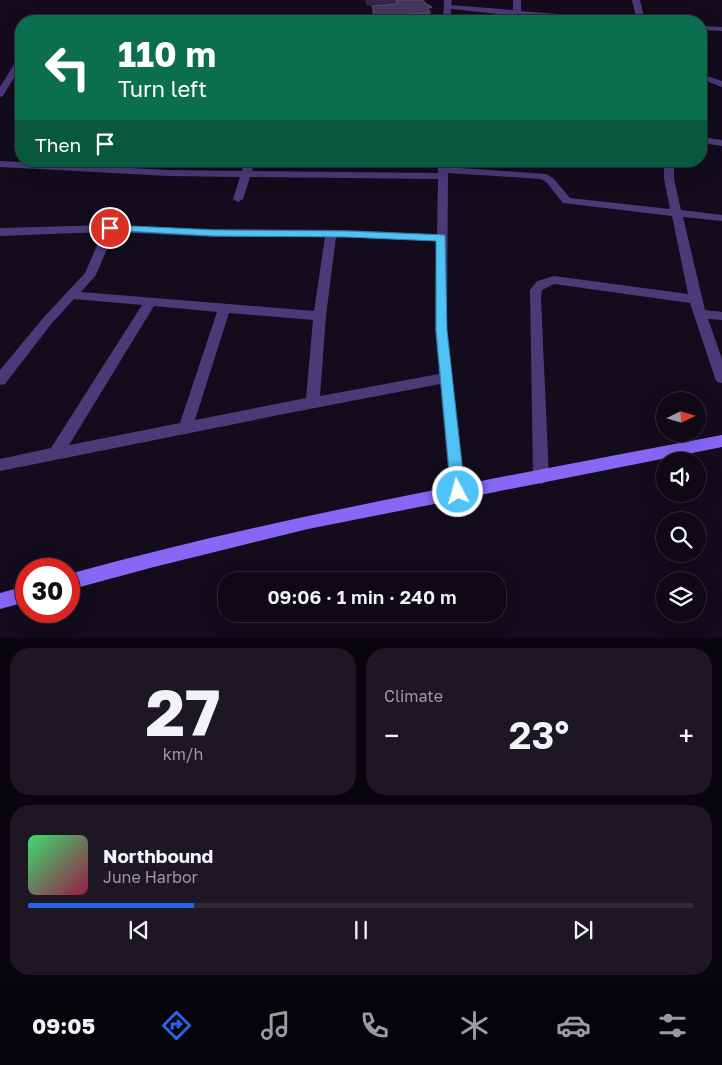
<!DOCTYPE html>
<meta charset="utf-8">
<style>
:root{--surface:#0e0915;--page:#1c1722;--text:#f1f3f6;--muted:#9b9aa0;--line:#2e2a34;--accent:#2563eb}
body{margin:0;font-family:"Golos Text",sans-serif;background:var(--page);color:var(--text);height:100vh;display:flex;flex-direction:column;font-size:19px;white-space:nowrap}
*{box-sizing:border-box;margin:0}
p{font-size:16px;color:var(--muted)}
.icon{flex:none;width:28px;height:28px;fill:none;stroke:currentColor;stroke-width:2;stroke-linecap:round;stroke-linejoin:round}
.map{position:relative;height:638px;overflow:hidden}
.side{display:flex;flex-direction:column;gap:10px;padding:10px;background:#08050c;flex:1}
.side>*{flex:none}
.hud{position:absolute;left:15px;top:15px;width:692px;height:152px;border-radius:20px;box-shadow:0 5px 20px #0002,0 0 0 1px var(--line);background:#0b6e4f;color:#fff;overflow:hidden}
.needle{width:32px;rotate:85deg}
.controls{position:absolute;left:656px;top:392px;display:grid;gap:10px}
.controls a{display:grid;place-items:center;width:50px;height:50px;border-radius:50%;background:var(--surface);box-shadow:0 5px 20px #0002,0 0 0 1px var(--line);font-size:25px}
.speed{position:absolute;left:15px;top:558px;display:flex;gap:10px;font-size:25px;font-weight:700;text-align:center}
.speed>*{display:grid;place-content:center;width:65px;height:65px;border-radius:50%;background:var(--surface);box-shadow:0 5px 20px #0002,0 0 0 1px var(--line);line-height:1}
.speed .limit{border:8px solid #d22;background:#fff;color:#111}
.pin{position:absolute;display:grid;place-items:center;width:42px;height:42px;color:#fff;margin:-21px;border:2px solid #fff;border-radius:50%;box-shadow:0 1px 5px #0007}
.me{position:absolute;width:55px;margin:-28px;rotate:354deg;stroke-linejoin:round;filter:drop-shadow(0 0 4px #0008)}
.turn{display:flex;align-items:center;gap:18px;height:105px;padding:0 20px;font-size:22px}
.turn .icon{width:65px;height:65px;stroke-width:2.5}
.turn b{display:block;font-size:35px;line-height:42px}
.then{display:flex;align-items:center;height:48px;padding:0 20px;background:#0003;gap:10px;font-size:19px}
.big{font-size:38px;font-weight:600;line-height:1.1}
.side .widget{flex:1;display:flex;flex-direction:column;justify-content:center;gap:8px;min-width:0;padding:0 18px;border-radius:20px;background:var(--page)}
.side .dial{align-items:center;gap:0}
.dial b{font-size:65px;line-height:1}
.song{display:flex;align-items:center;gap:15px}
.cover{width:60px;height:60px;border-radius:8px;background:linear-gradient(135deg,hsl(140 70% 55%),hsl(340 70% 35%))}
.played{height:5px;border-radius:2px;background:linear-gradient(90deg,var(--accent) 25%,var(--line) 25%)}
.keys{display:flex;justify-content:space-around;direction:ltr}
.heat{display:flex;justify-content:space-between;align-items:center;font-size:28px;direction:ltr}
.side .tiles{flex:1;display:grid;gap:10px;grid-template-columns:1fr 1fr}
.widget:last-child{grid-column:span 2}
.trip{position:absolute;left:218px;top:572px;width:288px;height:50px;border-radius:20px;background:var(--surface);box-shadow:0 5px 20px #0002,0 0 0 1px var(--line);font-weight:600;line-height:50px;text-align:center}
.dock{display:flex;height:80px;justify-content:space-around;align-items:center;background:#060408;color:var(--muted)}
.dock .icon{width:35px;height:35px}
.dock .selected{color:var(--accent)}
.dock b{font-size:22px;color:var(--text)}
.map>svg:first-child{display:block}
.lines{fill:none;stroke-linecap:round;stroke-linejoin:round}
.street{fill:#493a78;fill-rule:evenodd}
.secondary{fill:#8867f6;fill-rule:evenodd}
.wall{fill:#342649}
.shaded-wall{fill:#1f142f}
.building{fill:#45385d;stroke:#5d4f76}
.route{fill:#4fc3f7;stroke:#337fa1}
</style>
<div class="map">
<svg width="722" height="638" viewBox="0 0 722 638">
<rect width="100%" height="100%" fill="#120c1c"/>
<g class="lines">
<!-- street -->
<path class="street" d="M444,0H452L451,5L513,10V0H521V11L619,19L623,21H594L517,16L451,9V21H443Z
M632,0H640L645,21H637Z
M701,26L722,27V31L701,30Z
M18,58H21V66L3,96L0,97V87Z
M701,74L722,81V87L701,79Z
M701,137L722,140V146L701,143Z
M0,161L169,170L242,171L245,161H255L252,171L438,173V161H448V167L547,174L554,179L570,198L670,209L664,179V161H674V179L681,210L722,215V221L683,217L705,310L722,312V320L708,319L722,359V383L717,382L715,378L690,303L554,284L542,290L541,299L549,477L546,482L541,484L536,482L533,477L530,290L537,281L554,276L688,294L672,216L563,203L547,183L541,179L448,173L447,330L466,492L463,497L458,499L453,497L450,492L440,384L294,412L0,471V459L51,448L142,305L74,299L52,323L5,384L0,385V370L44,317L85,273L103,232L0,236V228L110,225L214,229L347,230L437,234L438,179L250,177L243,199L238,202L233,199L240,177L169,176L0,167ZM114,232L214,237H325L314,311L81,292L96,275ZM336,237L436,241L435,330L439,374L320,396L326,316ZM154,306L217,312L180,423L69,445ZM229,313L313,320L306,398L195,420Z"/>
<!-- secondary -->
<path class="secondary" d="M722,435V447L308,529L150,568L69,590V574C284,515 503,477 722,435Z
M26,586V602L0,609V593Z"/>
</g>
<!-- wall -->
<path class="wall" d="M365,0H423L425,3L432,7L431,16L430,17V21H374L372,15V6L394,4L367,6Z"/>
<!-- shaded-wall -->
<path class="shaded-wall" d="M432,7L431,16L430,17V13L428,8Z"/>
<!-- building -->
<path class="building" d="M396,0H423L425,3L432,7L428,8L430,13L375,16L372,6L397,4Z"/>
<!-- route -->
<path class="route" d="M110,225L214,230L347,231L445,235L447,330L465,492L463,496L458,498L453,496L451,492L436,330V241L347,237L214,236L106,230L105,228Z"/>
</svg>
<div class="controls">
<a><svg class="needle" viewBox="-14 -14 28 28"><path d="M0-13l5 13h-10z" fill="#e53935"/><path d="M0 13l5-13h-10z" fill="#9b9aa0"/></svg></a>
<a><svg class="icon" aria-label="sound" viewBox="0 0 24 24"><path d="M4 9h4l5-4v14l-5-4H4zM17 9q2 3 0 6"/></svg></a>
<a><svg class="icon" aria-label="search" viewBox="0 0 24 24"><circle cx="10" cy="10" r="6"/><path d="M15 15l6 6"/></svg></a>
<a><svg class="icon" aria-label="layers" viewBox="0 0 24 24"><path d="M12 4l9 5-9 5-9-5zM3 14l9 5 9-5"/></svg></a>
</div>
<div class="speed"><div class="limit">30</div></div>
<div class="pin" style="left:110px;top:228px;background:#d93025"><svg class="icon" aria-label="arrive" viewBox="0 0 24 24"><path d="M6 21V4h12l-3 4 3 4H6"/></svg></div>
<svg class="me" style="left:458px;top:492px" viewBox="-20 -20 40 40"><circle r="17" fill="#4fc3f7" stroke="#fff" stroke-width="3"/><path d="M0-11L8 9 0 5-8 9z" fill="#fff"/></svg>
<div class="trip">09:06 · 1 min · 240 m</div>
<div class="hud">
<div class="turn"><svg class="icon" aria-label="left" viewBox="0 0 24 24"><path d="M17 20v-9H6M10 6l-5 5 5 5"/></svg><div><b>110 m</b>Turn left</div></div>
<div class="then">Then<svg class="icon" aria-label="arrive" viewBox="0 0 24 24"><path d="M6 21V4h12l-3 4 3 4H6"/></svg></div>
</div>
</div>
<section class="side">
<div class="tiles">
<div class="widget dial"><b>27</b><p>km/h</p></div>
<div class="widget"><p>Climate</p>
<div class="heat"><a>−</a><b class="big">23°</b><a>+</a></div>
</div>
<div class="widget">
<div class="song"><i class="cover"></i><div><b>Northbound</b><p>June Harbor</p></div></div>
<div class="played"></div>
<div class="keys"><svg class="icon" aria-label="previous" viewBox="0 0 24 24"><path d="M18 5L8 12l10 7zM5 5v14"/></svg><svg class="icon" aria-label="pause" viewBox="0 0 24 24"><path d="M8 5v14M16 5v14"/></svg><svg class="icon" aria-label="next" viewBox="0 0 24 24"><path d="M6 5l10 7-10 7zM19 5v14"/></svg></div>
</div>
</div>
</section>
<nav class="dock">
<b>09:05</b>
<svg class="icon selected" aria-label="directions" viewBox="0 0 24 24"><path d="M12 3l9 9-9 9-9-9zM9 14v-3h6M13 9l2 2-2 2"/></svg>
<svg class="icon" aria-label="music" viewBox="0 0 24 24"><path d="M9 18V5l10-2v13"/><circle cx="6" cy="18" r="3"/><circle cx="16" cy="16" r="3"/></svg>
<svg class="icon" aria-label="phone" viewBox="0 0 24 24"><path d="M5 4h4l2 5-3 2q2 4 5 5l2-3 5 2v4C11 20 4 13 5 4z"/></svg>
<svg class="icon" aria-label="climate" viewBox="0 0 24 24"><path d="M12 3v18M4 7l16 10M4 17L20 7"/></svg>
<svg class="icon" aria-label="car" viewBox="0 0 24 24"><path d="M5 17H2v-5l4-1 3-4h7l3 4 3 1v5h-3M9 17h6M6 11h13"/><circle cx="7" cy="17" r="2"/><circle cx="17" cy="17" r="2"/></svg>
<svg class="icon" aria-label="filters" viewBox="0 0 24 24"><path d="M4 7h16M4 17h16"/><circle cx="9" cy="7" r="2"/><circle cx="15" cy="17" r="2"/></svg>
</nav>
